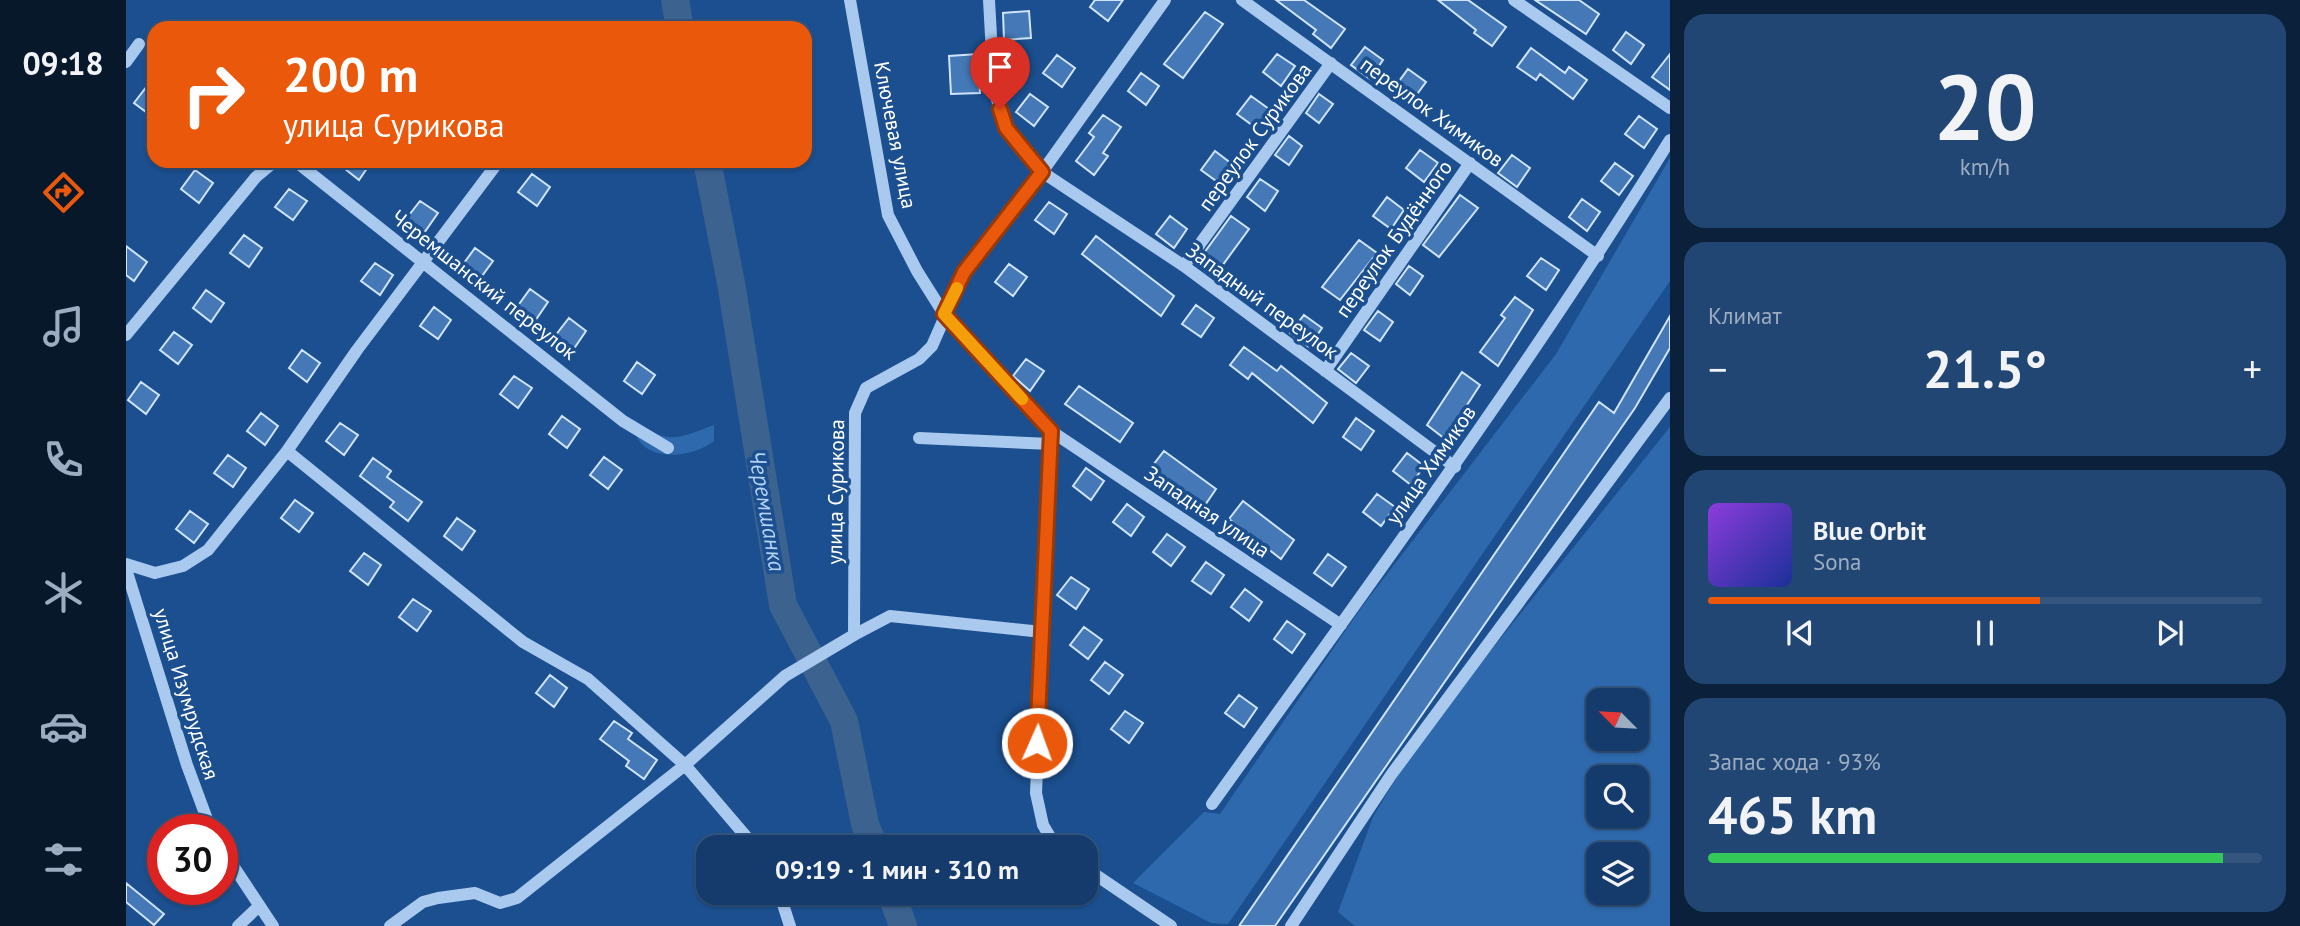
<!DOCTYPE html>
<html lang="ru">
<meta charset="utf-8">
<style>
:root{--surface:#143b6b;--page:#214673;--text:#f1f3f6;--muted:#9dadc1;--line:#33557e;--accent:#ea580c}
body{margin:0;font-family:"PT Sans",sans-serif;background:var(--page);color:var(--text);height:100vh;display:flex;flex-direction:column;font-size:26px;white-space:nowrap}
*{box-sizing:border-box;margin:0}
p{font-size:23px;color:var(--muted)}
.icon{flex:none;width:38px;height:38px;fill:none;stroke:currentColor;stroke-width:2;stroke-linecap:round;stroke-linejoin:round}
.map{position:relative;flex:1;overflow:hidden}
.panel{display:flex;flex-direction:column;gap:14px;padding:14px;background:#0b203b;width:630px}
.panel>*{flex:none}
.banner{position:absolute;left:21px;top:21px;width:665px;height:147px;border-radius:21px;box-shadow:0 2px 5px #0004,0 0 0 2px var(--line);background:#ea580c;color:#fff;overflow:hidden}
.needle{width:46px;rotate:294deg}
.controls{position:absolute;left:1460px;top:688px;display:grid;gap:14px}
.controls a{display:grid;place-items:center;width:63px;height:63px;border-radius:14px;background:var(--surface);box-shadow:0 2px 5px #0004,0 0 0 2px var(--line);font-size:35px}
.speed{position:absolute;left:21px;top:814px;display:flex;gap:14px;font-size:35px;font-weight:700;text-align:center}
.speed>*{display:grid;place-content:center;width:91px;height:91px;border-radius:50%;background:var(--surface);box-shadow:0 2px 5px #0004,0 0 0 2px var(--line);line-height:1}
.speed .limit{border:10px solid #d22;background:#fff;color:#111}
.pin{position:absolute;display:grid;place-items:center;width:60px;height:60px;color:#fff;margin:-72px -30px;border-radius:50% 50% 50% 0;rotate:-45deg;box-shadow:0 0 7px #0007}
.pin .icon{rotate:45deg}
.me{position:absolute;width:77px;margin:-38px;rotate:2deg;stroke-linejoin:round;filter:drop-shadow(0 0 5px #0008)}
.turn{display:flex;align-items:center;gap:24px;height:147px;padding:0 21px;font-size:32px}
.turn .icon{width:91px;height:91px;stroke-width:2.5}
.turn b{display:block;font-size:49px;line-height:60px}
.big{font-size:52px;font-weight:700;line-height:1.1}
.panel .card{flex:1;display:flex;flex-direction:column;justify-content:center;gap:10px;min-width:0;padding:0 24px;border-radius:21px;background:var(--page)}
.panel .dial{align-items:center;gap:0}
.dial b{font-size:91px;line-height:1}
.song{display:flex;align-items:center;gap:21px}
.cover{width:84px;height:84px;border-radius:10px;background:linear-gradient(135deg,hsl(270 70% 55%),hsl(230 70% 35%))}
.played{height:7px;border-radius:4px;background:linear-gradient(90deg,var(--accent) 60%,var(--line) 60%)}
.keys{display:flex;justify-content:space-around;direction:ltr}
.heat{display:flex;justify-content:space-between;align-items:center;font-size:38px;direction:ltr}
.charge{height:10px;border-radius:5px;background:linear-gradient(90deg,#34c759 93%,var(--line) 0)}
.trip{position:absolute;left:570px;top:835px;width:402px;height:70px;border-radius:21px;background:var(--surface);box-shadow:0 2px 5px #0004,0 0 0 2px var(--line);font-weight:700;line-height:70px;text-align:center}
main{display:flex;flex:1;min-height:0}
.menu{display:flex;flex-direction:column;width:126px;justify-content:space-around;align-items:center;background:#08182b;color:var(--muted)}
.menu .icon{width:49px;height:49px}
.menu .current{color:var(--accent)}
.menu b{font-size:32px;color:var(--text)}
.map>svg:first-child{display:block}
.green{fill:#2e69ad;fill-rule:evenodd}
.lines{fill:none;stroke-linecap:round;stroke-linejoin:round}
.river{stroke:#3c6290;stroke-width:28}
.building{fill:#4478b7;stroke:#cfe3fa;stroke-width:2}
.minor{stroke:#a9c9ee;stroke-width:12}
.route-casing{stroke:#983908;stroke-width:18}
.route{stroke:#ea580c;stroke-width:12}
.slow{stroke:#f59e0b;stroke-width:12}
.labels{text-anchor:middle;stroke-width:7;stroke-linejoin:round;paint-order:stroke}
.street-label{font-size:21px;fill:#fff;stroke:#1b4f8f}
.water-label{font-size:23px;font-style:italic;fill:#b5d3f5;stroke:#1b4f8f}
</style>
<main>
<nav class="menu">
<b>09:18</b>
<svg class="icon current" aria-label="directions" viewBox="0 0 24 24"><path d="M12 3l9 9-9 9-9-9zM9 14v-3h6M13 9l2 2-2 2"/></svg>
<svg class="icon" aria-label="music" viewBox="0 0 24 24"><path d="M9 18V5l10-2v13"/><circle cx="6" cy="18" r="3"/><circle cx="16" cy="16" r="3"/></svg>
<svg class="icon" aria-label="phone" viewBox="0 0 24 24"><path d="M5 4h4l2 5-3 2q2 4 5 5l2-3 5 2v4C11 20 4 13 5 4z"/></svg>
<svg class="icon" aria-label="climate" viewBox="0 0 24 24"><path d="M12 3v18M4 7l16 10M4 17L20 7"/></svg>
<svg class="icon" aria-label="car" viewBox="0 0 24 24"><path d="M5 17H2v-5l4-1 3-4h7l3 4 3 1v5h-3M9 17h6M6 11h13"/><circle cx="7" cy="17" r="2"/><circle cx="17" cy="17" r="2"/></svg>
<svg class="icon" aria-label="filters" viewBox="0 0 24 24"><path d="M4 7h16M4 17h16"/><circle cx="9" cy="7" r="2"/><circle cx="15" cy="17" r="2"/></svg>
</nav>
<div class="map">
<svg width="1544" height="926" viewBox="0 0 1544 926">
<rect width="100%" height="100%" fill="#1b4f8f"/>
<!-- green -->
<path class="green" d="M1544,158V281L1102,924L1085,923L1007,883L1078,812L1094,814L1235,608L1430,354Z
M508,420C542,445 550,439 588,425V441C563,461 506,463 508,420Z
M1544,427V926H1229L1212,912L1247,817L1293,740ZM1472,700H1510V738H1472ZM1472,777H1510V816H1472ZM1472,854H1510V892H1472Z"/>
<g class="lines">
<!-- river -->
<path class="river" d="M549,0L554,28
M581,161L605,283L657,605L718,721L739,824L748,847
M765,892L777,926"/>
</g>
<!-- building -->
<path class="building" d="M969,0H997L982,21L964,7Z
M1150,0H1178L1219,29L1205,48L1187,34L1190,30Z
M1312,0H1342L1380,27L1366,46L1348,33L1350,30Z
M1409,0H1453L1473,14L1460,34Z
M903,11L905,38L878,40L877,13Z
M1079,12L1097,24L1057,78L1038,64Z
M1500,32L1518,45L1505,64L1487,50Z
M1239,47L1257,60L1244,79L1225,65Z
M1405,48L1439,73L1443,67L1461,80L1447,99L1414,74L1410,80L1391,67Z
M852,54L854,93L825,94L823,56Z
M1151,54L1169,66L1155,86L1137,72Z
M1544,54V90L1526,77Z
M931,55L949,68L936,87L917,73Z
M1282,69L1300,82L1286,101L1268,88Z
M1015,73L1033,86L1020,105L1002,91Z
M28,77V118L8,103Z
M904,94L922,107L908,126L890,112Z
M1193,94L1207,104L1193,123L1180,113Z
M1125,96L1143,109L1130,128L1111,114Z
M977,115L995,127L977,153L982,156L968,175L950,161L968,137L963,133Z
M1513,116L1531,129L1518,148L1499,134Z
M1163,136L1176,146L1163,165L1149,155Z
M1294,150L1312,163L1298,182L1280,168Z
M1089,151L1106,164L1093,183L1075,170Z
M1386,155L1404,168L1391,187L1372,173Z
M209,161H246L233,180Z
M1489,163L1507,176L1493,195L1475,181Z
M69,170L87,183L73,203L55,189Z
M406,174L424,187L411,206L392,192Z
M1134,179L1152,191L1139,211L1121,197Z
M163,189L181,201L167,220L149,207Z
M1334,195L1352,208L1313,257L1297,245Z
M1261,197L1278,210L1265,229L1247,216Z
M1456,199L1474,212L1461,231L1443,217Z
M294,201L312,213L298,233L280,219Z
M923,202L941,214L928,234L909,220Z
M1044,216L1061,229L1048,248L1030,234Z
M1105,216L1123,229L1088,277L1070,264Z
M118,235L136,248L123,267L104,253Z
M970,236L1048,296L1035,316L956,254Z
M1233,240L1251,253L1214,300L1196,287Z
M0,246L21,262L8,281L0,275Z
M349,248L367,261L353,280L335,267Z
M1415,258L1433,270L1420,290L1401,276Z
M249,263L267,275L254,295L235,281Z
M883,264L901,277L887,296L869,282Z
M1283,266L1297,276L1284,295L1270,284Z
M404,289L422,302L409,321L391,307Z
M80,290L98,303L85,322L67,308Z
M1389,297L1407,310L1372,366L1354,352L1379,318L1375,315Z
M1070,305L1088,318L1075,337L1056,324Z
M308,307L325,320L312,339L294,326Z
M1252,311L1267,322L1254,341L1238,330Z
M1178,315L1196,328L1183,347L1164,333Z
M1544,316V348L1509,408L1149,926H1113L1473,402L1488,413Z
M443,318L460,331L447,350L429,336Z
M48,332L66,345L52,364L34,350Z
M1118,347L1151,371L1155,366L1201,403L1187,423L1126,373L1122,379L1104,365Z
M176,350L194,363L181,382L163,368Z
M1225,353L1243,366L1230,383L1212,369Z
M900,359L918,371L904,391L887,376Z
M511,362L529,375L516,394L498,381Z
M1336,372L1354,385L1319,439L1301,425Z
M388,376L406,388L392,408L374,394Z
M15,382L33,395L20,414L2,400Z
M953,386L1007,423L994,442L939,404Z
M135,413L152,426L139,445L121,431Z
M436,416L454,429L441,448L423,434Z
M1230,418L1248,431L1235,450L1217,437Z
M214,423L232,435L218,455L200,441Z
M1038,451L1090,489L1077,508L1024,469Z
M1281,453L1298,466L1285,485L1267,471Z
M102,455L120,468L107,487L88,473Z
M478,457L496,470L482,489L464,475Z
M247,458L265,471L261,477L296,502L282,521L264,507L268,502L234,476Z
M960,468L978,481L965,500L947,486Z
M1251,494L1269,507L1255,526L1237,512Z
M169,500L187,513L173,532L155,518Z
M1117,501L1168,540L1155,559L1103,519Z
M1001,504L1018,517L1005,536L987,522Z
M64,511L82,524L68,543L50,529Z
M331,518L349,531L336,550L318,536Z
M1041,534L1059,547L1045,566L1027,552Z
M238,553L255,565L242,585L224,571Z
M1202,554L1220,567L1206,586L1188,573Z
M1080,562L1098,575L1085,594L1066,581Z
M945,577L963,589L950,609L931,595Z
M1119,589L1136,602L1123,621L1105,607Z
M287,599L305,611L291,631L273,617Z
M1161,621L1179,634L1166,653L1148,639Z
M958,627L976,640L962,659L944,645Z
M979,662L997,675L983,694L965,680Z
M424,675L441,688L428,707L410,693Z
M1113,695L1131,708L1118,727L1099,713Z
M999,711L1017,723L1003,743L985,729Z
M488,721L506,733L502,739L531,760L518,779L500,766L503,761L474,739Z
M0,883L38,914L28,925L0,902Z"/>
<g class="lines">
<!-- minor -->
<path class="minor" d="M724,0L762,215L791,271L818,314L925,431L910,793L917,825L930,847
M863,0L868,90L880,128L916,172L1058,266L1329,467
M1116,0L1472,256
M1388,0L1544,108
M0,62L13,44
M1058,266L1205,63
M0,335L130,177L148,162L173,164L497,421L542,448
M1199,371L1344,163
M925,431L1215,625
M793,438L925,444
M161,451L397,642L462,679L559,765L629,847
M0,564L29,573L57,566L82,550L161,451L231,350L373,161
M0,569L61,765L85,830
M728,635L729,413L740,388L793,359L806,346L838,273L916,172L1039,0
M1086,804C1243,585 1402,369 1544,140
M96,849L147,926
M961,869L1045,926
M653,892L664,926
M112,926L132,907
M264,926L297,902L312,898L349,893L374,903L391,898L559,765L659,676L728,635L764,616L916,632
M1165,926L1265,775L1544,398"/>
</g>
<g class="lines">
<defs>
<path id="route" d="M874,109L880,128L916,172L838,272L818,314L925,431L911,743"/>
</defs>
<!-- route casing -->
<use href="#route" class="route-casing"/>
<!-- route -->
<use href="#route" class="route"/>
<!-- slow -->
<path class="slow" d="M831,288L818,314L896,399"/>
</g>
<g class="labels">
<!-- street labels -->
<g class="street-label">
<text transform="translate(1306 112) rotate(36)" y="7">переулок Химиков</text>
<text transform="translate(769 135) rotate(79)" y="7">Ключевая улица</text>
<text transform="translate(1129 137) rotate(-54)" y="7">переулок Сурикова</text>
<text transform="translate(1268 239) rotate(-55)" y="7">переулок Будённого</text>
<text transform="translate(358 285) rotate(38)" y="7">Черемшанский переулок</text>
<text transform="translate(1136 301) rotate(36)" y="7">Западный переулок</text>
<text transform="translate(1305 465) rotate(-55)" y="7">улица Химиков</text>
<text transform="translate(710 492) rotate(-89)" y="7">улица Сурикова</text>
<text transform="translate(1081 512) rotate(34)" y="7">Западная улица</text>
<text transform="translate(60 694) rotate(73)" y="7">улица Изумрудская</text>
</g>
<!-- water labels -->
<g class="water-label">
<text transform="translate(641 511) rotate(80)" y="8">Черемшанка</text>
</g>
</g>
</svg>
<div class="controls">
<a><svg class="needle" viewBox="-14 -14 28 28"><path d="M0-13l5 13h-10z" fill="#e53935"/><path d="M0 13l5-13h-10z" fill="#9dadc1"/></svg></a>
<a><svg class="icon" aria-label="search" viewBox="0 0 24 24"><circle cx="10" cy="10" r="6"/><path d="M15 15l6 6"/></svg></a>
<a><svg class="icon" aria-label="layers" viewBox="0 0 24 24"><path d="M12 4l9 5-9 5-9-5zM3 14l9 5 9-5"/></svg></a>
</div>
<div class="speed"><div class="limit">30</div></div>
<div class="pin" style="left:874px;top:109px;background:#d93025"><svg class="icon" aria-label="arrive" viewBox="0 0 24 24"><path d="M6 21V4h12l-3 4 3 4H6"/></svg></div>
<svg class="me" style="left:911px;top:743px" viewBox="-20 -20 40 40"><circle r="17" fill="#ea580c" stroke="#fff" stroke-width="3"/><path d="M0-11L8 9 0 5-8 9z" fill="#fff"/></svg>
<div class="trip">09:19 · 1 мин · 310 m</div>
<div class="banner">
<div class="turn"><svg class="icon" aria-label="right" viewBox="0 0 24 24"><path d="M7 20v-9h11M14 6l5 5-5 5"/></svg><div><b>200 m</b>улица Сурикова</div></div>
</div>
</div>
<section class="panel">
<div class="card dial"><b>20</b><p>km/h</p></div>
<div class="card"><p>Климат</p>
<div class="heat"><a>−</a><b class="big">21.5°</b><a>+</a></div>
</div>
<div class="card">
<div class="song"><i class="cover"></i><div><b>Blue Orbit</b><p>Sona</p></div></div>
<div class="played"></div>
<div class="keys"><svg class="icon" aria-label="previous" viewBox="0 0 24 24"><path d="M18 5L8 12l10 7zM5 5v14"/></svg><svg class="icon" aria-label="pause" viewBox="0 0 24 24"><path d="M8 5v14M16 5v14"/></svg><svg class="icon" aria-label="next" viewBox="0 0 24 24"><path d="M6 5l10 7-10 7zM19 5v14"/></svg></div>
</div>
<div class="card"><p>Запас хода · 93%</p><b class="big">465 km</b><div class="charge"></div></div>
</section>
</main>
